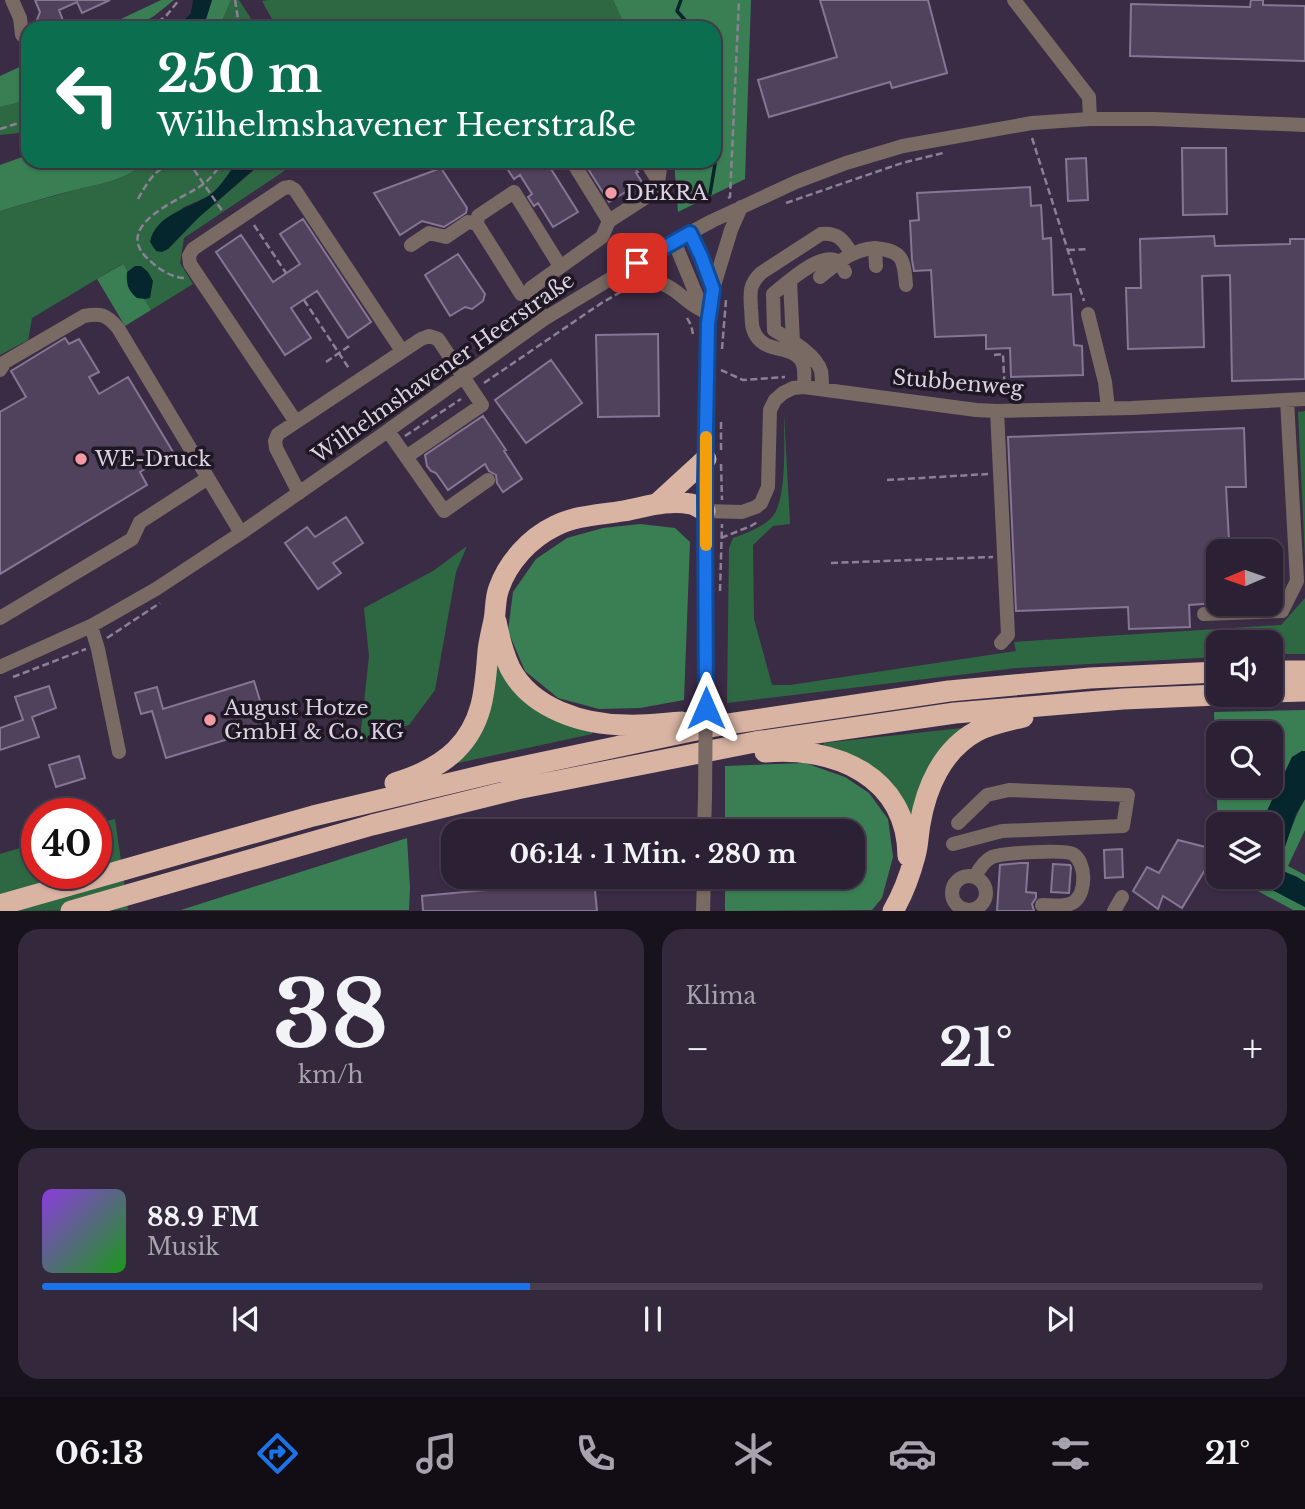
<!DOCTYPE html>
<html lang="de">
<meta charset="utf-8">
<style>
:root{--surface:#2c2134;--page:#34293c;--text:#f1f3f6;--muted:#a6a3ac;--line:#483e4f;--accent:#1a73e8}
body{margin:0;font-family:"Libre Baskerville",serif;background:var(--page);color:var(--text);height:100vh;display:flex;flex-direction:column;font-size:26px;white-space:nowrap}
*{box-sizing:border-box;margin:0}
p{font-size:23px;color:var(--muted)}
.icon{flex:none;width:38px;height:38px;fill:none;stroke:currentColor;stroke-width:2;stroke-linecap:round;stroke-linejoin:round}
.map{position:relative;height:911px;overflow:hidden}
.details{display:flex;flex-direction:column;gap:18px;padding:18px;background:#18121d;flex:1}
.details>*{flex:none}
.top-card{position:absolute;left:21px;top:21px;width:700px;height:147px;border-radius:21px;box-shadow:0 2px 5px #0004,0 0 0 2px var(--line);background:#0b6e4f;color:#fff;overflow:hidden}
.needle{width:46px;rotate:268deg}
.tools{position:absolute;left:1206px;top:539px;display:grid;gap:14px}
.tools a{display:grid;place-items:center;width:77px;height:77px;border-radius:14px;background:var(--surface);box-shadow:0 2px 5px #0004,0 0 0 2px var(--line);font-size:35px}
.speed{position:absolute;left:21px;top:798px;display:flex;gap:14px;font-size:35px;font-weight:700;text-align:center}
.speed>*{display:grid;place-content:center;width:91px;height:91px;border-radius:50%;background:var(--surface);box-shadow:0 2px 5px #0004,0 0 0 2px var(--line);line-height:1}
.speed .limit{border:10px solid #d22;background:#fff;color:#111}
.pin{position:absolute;display:grid;place-items:center;width:60px;height:60px;color:#fff;margin:-30px;border-radius:14px;box-shadow:0 4px 10px #0006}
.me{position:absolute;width:77px;margin:-38px;rotate:0deg;stroke-linejoin:round;filter:drop-shadow(0 0 5px #0008)}
.turn{display:flex;align-items:center;gap:24px;height:147px;padding:0 21px;font-size:32px}
.turn .icon{width:91px;height:91px;stroke-width:2.5}
.turn b{display:block;font-size:49px;line-height:60px}
.big{font-size:52px;font-weight:700;line-height:1.1}
.details .widget{flex:1;display:flex;flex-direction:column;justify-content:center;gap:10px;min-width:0;padding:0 24px;border-radius:21px;background:var(--page)}
.details .dial{align-items:center;gap:0}
.dial b{font-size:91px;line-height:1}
.song{display:flex;align-items:center;gap:21px}
.cover{width:84px;height:84px;border-radius:10px;background:linear-gradient(135deg,hsl(270 70% 55%),hsl(120 70% 35%))}
.played{height:7px;border-radius:4px;background:linear-gradient(90deg,var(--accent) 40%,var(--line) 40%)}
.keys{display:flex;justify-content:space-around;direction:ltr}
.heat{display:flex;justify-content:space-between;align-items:center;font-size:38px;direction:ltr}
.details .tiles{flex:1;display:grid;gap:18px;grid-template-columns:1fr 1fr}
.widget:last-child{grid-column:span 2}
.trip{position:absolute;left:441px;top:819px;width:424px;height:70px;border-radius:21px;background:var(--surface);box-shadow:0 2px 5px #0004,0 0 0 2px var(--line);font-weight:700;line-height:70px;text-align:center}
.tab-bar{display:flex;height:112px;justify-content:space-around;align-items:center;background:#120d15;color:var(--muted)}
.tab-bar .icon{width:49px;height:49px}
.tab-bar .selected{color:var(--accent)}
.tab-bar b{font-size:32px;color:var(--text)}
.map>svg:first-child{display:block}
.green{fill:#2e6843}
.forest{fill:#3a7f53;fill-rule:evenodd}
.water{fill:#06262e}
.lines{fill:none;stroke-linecap:round;stroke-linejoin:round}
.stream{stroke:#06262e;stroke-width:3.5}
.building{fill:#50415c;stroke:#867694;stroke-width:2}
.path{stroke:#8c8095;stroke-width:2.5;stroke-dasharray:7 3.5;stroke-linecap:butt}
.minor{stroke:#796a63;stroke-width:14}
.highway{stroke:#d9b4a3;stroke-width:21}
.minor-bridge{stroke:#796a63;stroke-width:14}
.route-casing{stroke:#114b97;stroke-width:18}
.route{stroke:#1a73e8;stroke-width:12}
.slow{stroke:#f59e0b;stroke-width:12}
.poi-dot{fill:#f49aa5;stroke:#1f1824;stroke-width:2.5}
.labels{text-anchor:middle;stroke-width:7;stroke-linejoin:round;paint-order:stroke}
.poi-label{font-size:21px;fill:#dbd2e2;stroke:#1f1824;text-anchor:start}
.street-label{font-size:21px;fill:#dbd2e2;stroke:#1f1824}
</style>
<div class="map">
<svg width="1305" height="911" viewBox="0 0 1305 911">
<rect width="100%" height="100%" fill="#3b2c46"/>
<!-- green -->
<path class="green" d="M231,0H239L257,28H219Z
M268,0H613L626,28H277L262,1Z
M28,100V132L0,135V107Z
M146,161H239L222,184L209,196L182,208L168,249L198,218L253,171L255,166L253,161H299L184,238L180,263L193,284L151,310L122,264L32,318L28,340L0,355V211C25,204 50,197 75,190C102,183 126,181 146,161Z
M1305,411V558L1298,412Z
M784,413L790,524L773,526L753,545L754,619L772,685H790L1016,651L1014,642L1281,625L1305,598V654H1271L1270,642H1218V657L1016,668L727,703L729,548L733,538C746,534 768,525 775,513C787,492 784,438 784,413Z
M467,546L456,572L435,690L409,725L360,740L369,656L364,608L433,571Z
M494,658L592,730V734L453,764Z
M962,728L967,732L915,827L898,797L822,748L824,743Z
M115,819L128,910L0,911V854L37,843V873H96V824Z"/>
<!-- forest -->
<path class="forest" d="M161,0H174L154,16L133,28H102Z
M212,0H231L219,28H200L206,19Z
M613,0H751L745,179L678,212L674,161H714V28H626Z
M28,63V100L0,107V76Z
M28,155V161H146C126,181 102,183 75,190C50,196 25,204 0,211V165Z
M123,264L151,310L125,326L97,279Z
M640,524L675,528L690,542L684,700L640,708L599,709L558,698L525,671L508,631L513,592L536,559L567,538L603,528Z
M1305,710V751H1302L1292,757L1261,824H1218V831L1214,712ZM1218,733H1270V786H1218Z
M805,763L845,777L869,793L888,819L893,857L882,898L872,910L725,911V877H852V831H725V766Z
M1305,799V830L1288,866L1305,875V882L1297,877L1276,869C1286,846 1292,821 1305,799Z
M407,838L410,888L409,910H181Z
M1232,877H1249L1259,883L1305,907V910H1293Z"/>
<!-- water -->
<path class="water" d="M193,0H212L206,19L200,28H176L191,13Z
M239,161H253L255,166L253,170L198,218L168,249L162,252L156,251L150,242C155,214 191,208 210,195C222,186 228,172 239,161Z
M135,266H141L148,272L153,281L150,298L145,299L137,298C128,291 126,284 127,272Z
M1302,751H1305V799L1296,814L1284,850L1276,868L1297,877L1305,882V907L1259,883L1249,877H1270V824H1261L1292,757Z"/>
<g class="lines">
<!-- stream -->
<path class="stream" d="M681,0L677,11L692,28
M710,194L715,164L714,161"/>
</g>
<!-- building -->
<path class="building" d="M35,0H110L82,13L77,2L59,10L64,23L62,24L64,28H39L35,25L40,12Z
M820,0H928L947,73L892,88L890,82L769,117L758,80L837,57Z
M1251,0H1263V5L1305,6V61L1130,56L1131,4L1250,7Z
M1182,148H1226L1227,214L1183,215Z
M1086,158L1088,200L1068,201L1066,159Z
M502,161H546L578,212L553,227L538,203L534,206L528,197L532,194L520,175L514,179Z
M583,161H628L638,172L636,173L642,182L609,202Z
M441,168L467,208L466,213L444,227L422,221L400,235L374,193Z
M1030,187L1031,206L1041,205L1043,239L1051,238L1053,295L1071,294L1074,345L1082,346L1083,375L1011,377L1010,348L986,349V335L935,337L931,270L914,271L912,260L910,221L919,220L917,193Z
M303,219L371,322L348,338L317,291L291,308L311,338L285,355L216,252L241,235L273,282L300,264L280,234Z
M1214,236L1215,246L1290,244V239H1305V379L1232,381L1230,275L1202,276L1204,347L1128,349L1126,288H1141L1140,239Z
M458,254L485,294L483,301L472,309L465,307L450,316L425,275Z
M658,334L659,416L598,417L596,335Z
M65,338L69,344L79,339L99,372L89,377L99,394L128,377L173,452L140,472L147,485L0,574V412L26,397L11,371Z
M551,360L582,403L526,443L495,400Z
M483,416L506,450L504,451L522,479L503,492L497,483L496,475L489,471L485,464L448,490L436,473L431,471L427,466L425,455Z
M1244,428L1246,487H1226L1229,540L1247,539L1248,551H1218V603L1189,605L1190,627L1129,629L1128,607L1016,611L1008,437Z
M346,517L363,543L333,563L341,573L318,589L285,543L307,527L315,537Z
M254,681L268,727L166,758L152,711L141,714L135,693L157,687L163,709Z
M49,686L56,708L32,717L39,737L0,750V728L23,720L15,697Z
M79,756L85,778L56,787L49,765Z
M1178,840L1217,850L1182,908L1163,896L1158,909L1133,891L1147,867L1159,873Z
M1122,849L1123,877L1105,878L1104,850Z
M1020,863H1028L1026,892L1036,893V898L1032,904L1034,911H997L1000,865Z
M1053,864L1070,865L1071,867L1069,893L1051,892Z
M594,880L597,911H423L422,896Z"/>
<g class="lines">
<!-- path -->
<path class="path" d="M235,0L238,19L243,28
M149,28L166,16L179,0
M0,129L28,120
M1032,138L1084,301
M188,161L223,212
M728,198L730,197L739,0
M138,199C150,177 160,162 187,161
M786,203L902,163L943,153
M254,225L286,273
M1068,250L1089,249
M184,278C171,278 156,267 147,258C112,224 183,199 202,185C211,179 217,169 224,161
M304,300L350,370
M687,318L691,325L693,334
M722,349L726,300
M994,355L1003,354L1005,397
M326,362L352,344
M721,370L743,380L785,377
M484,383L600,304L624,290
M721,422V451
M405,436L461,399
M721,464L722,500
M887,480L988,474
M721,538L751,526L759,521
M831,563L993,557
M720,591L722,524
M107,638L160,603
M13,677L86,649"/>
<!-- minor -->
<path class="minor" d="M12,0L20,18L22,35
M1014,0L1089,97L1090,119
M572,161L609,221
M646,161L658,181
M477,224L478,216L514,192L560,266
M690,233L701,256L713,289
M674,241L703,311
M411,245L429,233L446,237L468,222L477,224L521,294L529,296
M875,248C903,251 904,259 906,285
M616,275C632,278 651,279 665,285C679,291 688,304 702,310
M820,277C839,262 851,250 875,248L876,266
M790,281L793,342
M1088,314L1105,382L1108,408
M544,319L529,296L531,288L602,237L609,221L657,190L661,161
M0,370L5,362L84,316C101,313 106,314 118,328L241,533
M804,387C804,378 806,368 801,360C791,344 761,355 753,329C751,323 752,315 751,308C750,292 749,285 761,273L821,234C837,232 844,240 851,253
M822,389C822,383 822,377 821,371C816,354 789,339 774,330L773,294C786,284 822,249 839,262C842,265 843,269 845,272
M997,411L1008,635L1001,643
M296,422L190,264L189,256L193,249L284,188L290,187L295,190L402,351
M388,431L444,511L488,480
M299,493L276,448L275,441L278,434L421,339L429,336L438,339L482,405L406,457
M705,511L742,512L756,507L761,503L768,487L770,410L775,400L783,393L793,388L804,387L976,410L997,411L1132,408L1305,399
M1204,614L1282,611L1297,581L1287,400
M0,618L132,539L140,522L208,478
M91,626L98,649L119,752
M0,667L91,626L156,589L241,533L379,437L544,319L658,250L712,221L796,182L846,163L903,146L1032,123L1090,119H1155L1305,125
M706,685L705,511L708,324L713,289L731,230L741,207
M704,831L705,798
M953,844L1002,831L1123,826L1128,795L1009,790L987,795L958,823
M952 893a17 17 0 1 1 34 0a17 17 0 1 1-34 0Z
M975,877C979,869 984,861 992,857C1002,853 1064,849 1073,854C1086,862 1087,892 1074,902C1065,908 1052,905 1042,905
M703,911L704,877
M1114,911L1122,897"/>
<!-- highway -->
<path class="highway" d="M658,503L706,459
M496,621C499,637 503,653 510,668C531,709 584,725 627,725C645,726 664,723 682,722
M1270,671H1305
M1270,692L1305,691
M765,752C835,746 907,776 908,856
M395,783C418,776 439,767 456,750C484,722 485,688 488,651C489,641 492,630 494,620C496,609 495,598 499,588C508,562 530,538 555,526C577,515 600,515 623,511C645,507 668,499 691,504C696,505 701,509 705,511
M0,905L313,816L493,773L715,726L949,691L1090,678L1218,672
M71,911L372,825L517,789L755,742L955,713L1123,699L1218,695
M893,911C903,894 910,875 915,856C918,846 918,835 920,824C926,788 942,750 977,731C991,724 1007,721 1023,717"/>
<!-- minor-bridge -->
<path class="minor-bridge" d="M705,798L706,685"/>
</g>
<g class="lines">
<defs>
<path id="route" d="M637,263L690,233L701,256L713,289L708,324L705,484L706,708"/>
</defs>
<!-- route casing -->
<use href="#route" class="route-casing"/>
<!-- route -->
<use href="#route" class="route"/>
<!-- slow -->
<path class="slow" d="M706,545V437"/>
</g>
<!-- markers -->
<g class="poi-dot">
<circle cx="611" cy="193" r="7"/>
<circle cx="81" cy="459" r="7"/>
<circle cx="210" cy="720" r="7"/>
</g>
<g class="labels">
<!-- poi labels -->
<g class="poi-label">
<text x="625" y="200">DEKRA</text>
<text x="95" y="466">WE-Druck</text>
<text x="224" y="715">August Hotze<tspan x="224" dy="24">GmbH &amp; Co. KG</tspan></text>
</g>
<!-- street labels -->
<g class="street-label">
<text transform="translate(443 368) rotate(-35)" y="7">Wilhelmshavener Heerstraße</text>
<text transform="translate(958 383) rotate(5)" y="7">Stubbenweg</text>
</g>
</g>
</svg>
<div class="tools">
<a><svg class="needle" viewBox="-14 -14 28 28"><path d="M0-13l5 13h-10z" fill="#e53935"/><path d="M0 13l5-13h-10z" fill="#a6a3ac"/></svg></a>
<a><svg class="icon" aria-label="sound" viewBox="0 0 24 24"><path d="M4 9h4l5-4v14l-5-4H4zM17 9q2 3 0 6"/></svg></a>
<a><svg class="icon" aria-label="search" viewBox="0 0 24 24"><circle cx="10" cy="10" r="6"/><path d="M15 15l6 6"/></svg></a>
<a><svg class="icon" aria-label="layers" viewBox="0 0 24 24"><path d="M12 4l9 5-9 5-9-5zM3 14l9 5 9-5"/></svg></a>
</div>
<div class="speed"><div class="limit">40</div></div>
<div class="pin" style="left:637px;top:263px;background:#d93025"><svg class="icon" aria-label="arrive" viewBox="0 0 24 24"><path d="M6 21V4h12l-3 4 3 4H6"/></svg></div>
<svg class="me" style="left:706px;top:708px" viewBox="-20 -20 40 40"><path d="M0-17L14 15 0 8-14 15z" fill="#1a73e8" stroke="#fff" stroke-width="4"/></svg>
<div class="trip">06:14 · 1 Min. · 280 m</div>
<div class="top-card">
<div class="turn"><svg class="icon" aria-label="left" viewBox="0 0 24 24"><path d="M17 20v-9H6M10 6l-5 5 5 5"/></svg><div><b>250 m</b>Wilhelmshavener Heerstraße</div></div>
</div>
</div>
<section class="details">
<div class="tiles">
<div class="widget dial"><b>38</b><p>km/h</p></div>
<div class="widget"><p>Klima</p>
<div class="heat"><a>−</a><b class="big">21°</b><a>+</a></div>
</div>
<div class="widget">
<div class="song"><i class="cover"></i><div><b>88.9 FM</b><p>Musik</p></div></div>
<div class="played"></div>
<div class="keys"><svg class="icon" aria-label="previous" viewBox="0 0 24 24"><path d="M18 5L8 12l10 7zM5 5v14"/></svg><svg class="icon" aria-label="pause" viewBox="0 0 24 24"><path d="M8 5v14M16 5v14"/></svg><svg class="icon" aria-label="next" viewBox="0 0 24 24"><path d="M6 5l10 7-10 7zM19 5v14"/></svg></div>
</div>
</div>
</section>
<nav class="tab-bar">
<b>06:13</b>
<svg class="icon selected" aria-label="directions" viewBox="0 0 24 24"><path d="M12 3l9 9-9 9-9-9zM9 14v-3h6M13 9l2 2-2 2"/></svg>
<svg class="icon" aria-label="music" viewBox="0 0 24 24"><path d="M9 18V5l10-2v13"/><circle cx="6" cy="18" r="3"/><circle cx="16" cy="16" r="3"/></svg>
<svg class="icon" aria-label="phone" viewBox="0 0 24 24"><path d="M5 4h4l2 5-3 2q2 4 5 5l2-3 5 2v4C11 20 4 13 5 4z"/></svg>
<svg class="icon" aria-label="climate" viewBox="0 0 24 24"><path d="M12 3v18M4 7l16 10M4 17L20 7"/></svg>
<svg class="icon" aria-label="car" viewBox="0 0 24 24"><path d="M5 17H2v-5l4-1 3-4h7l3 4 3 1v5h-3M9 17h6M6 11h13"/><circle cx="7" cy="17" r="2"/><circle cx="17" cy="17" r="2"/></svg>
<svg class="icon" aria-label="filters" viewBox="0 0 24 24"><path d="M4 7h16M4 17h16"/><circle cx="9" cy="7" r="2"/><circle cx="15" cy="17" r="2"/></svg>
<b>21°</b>
</nav>
